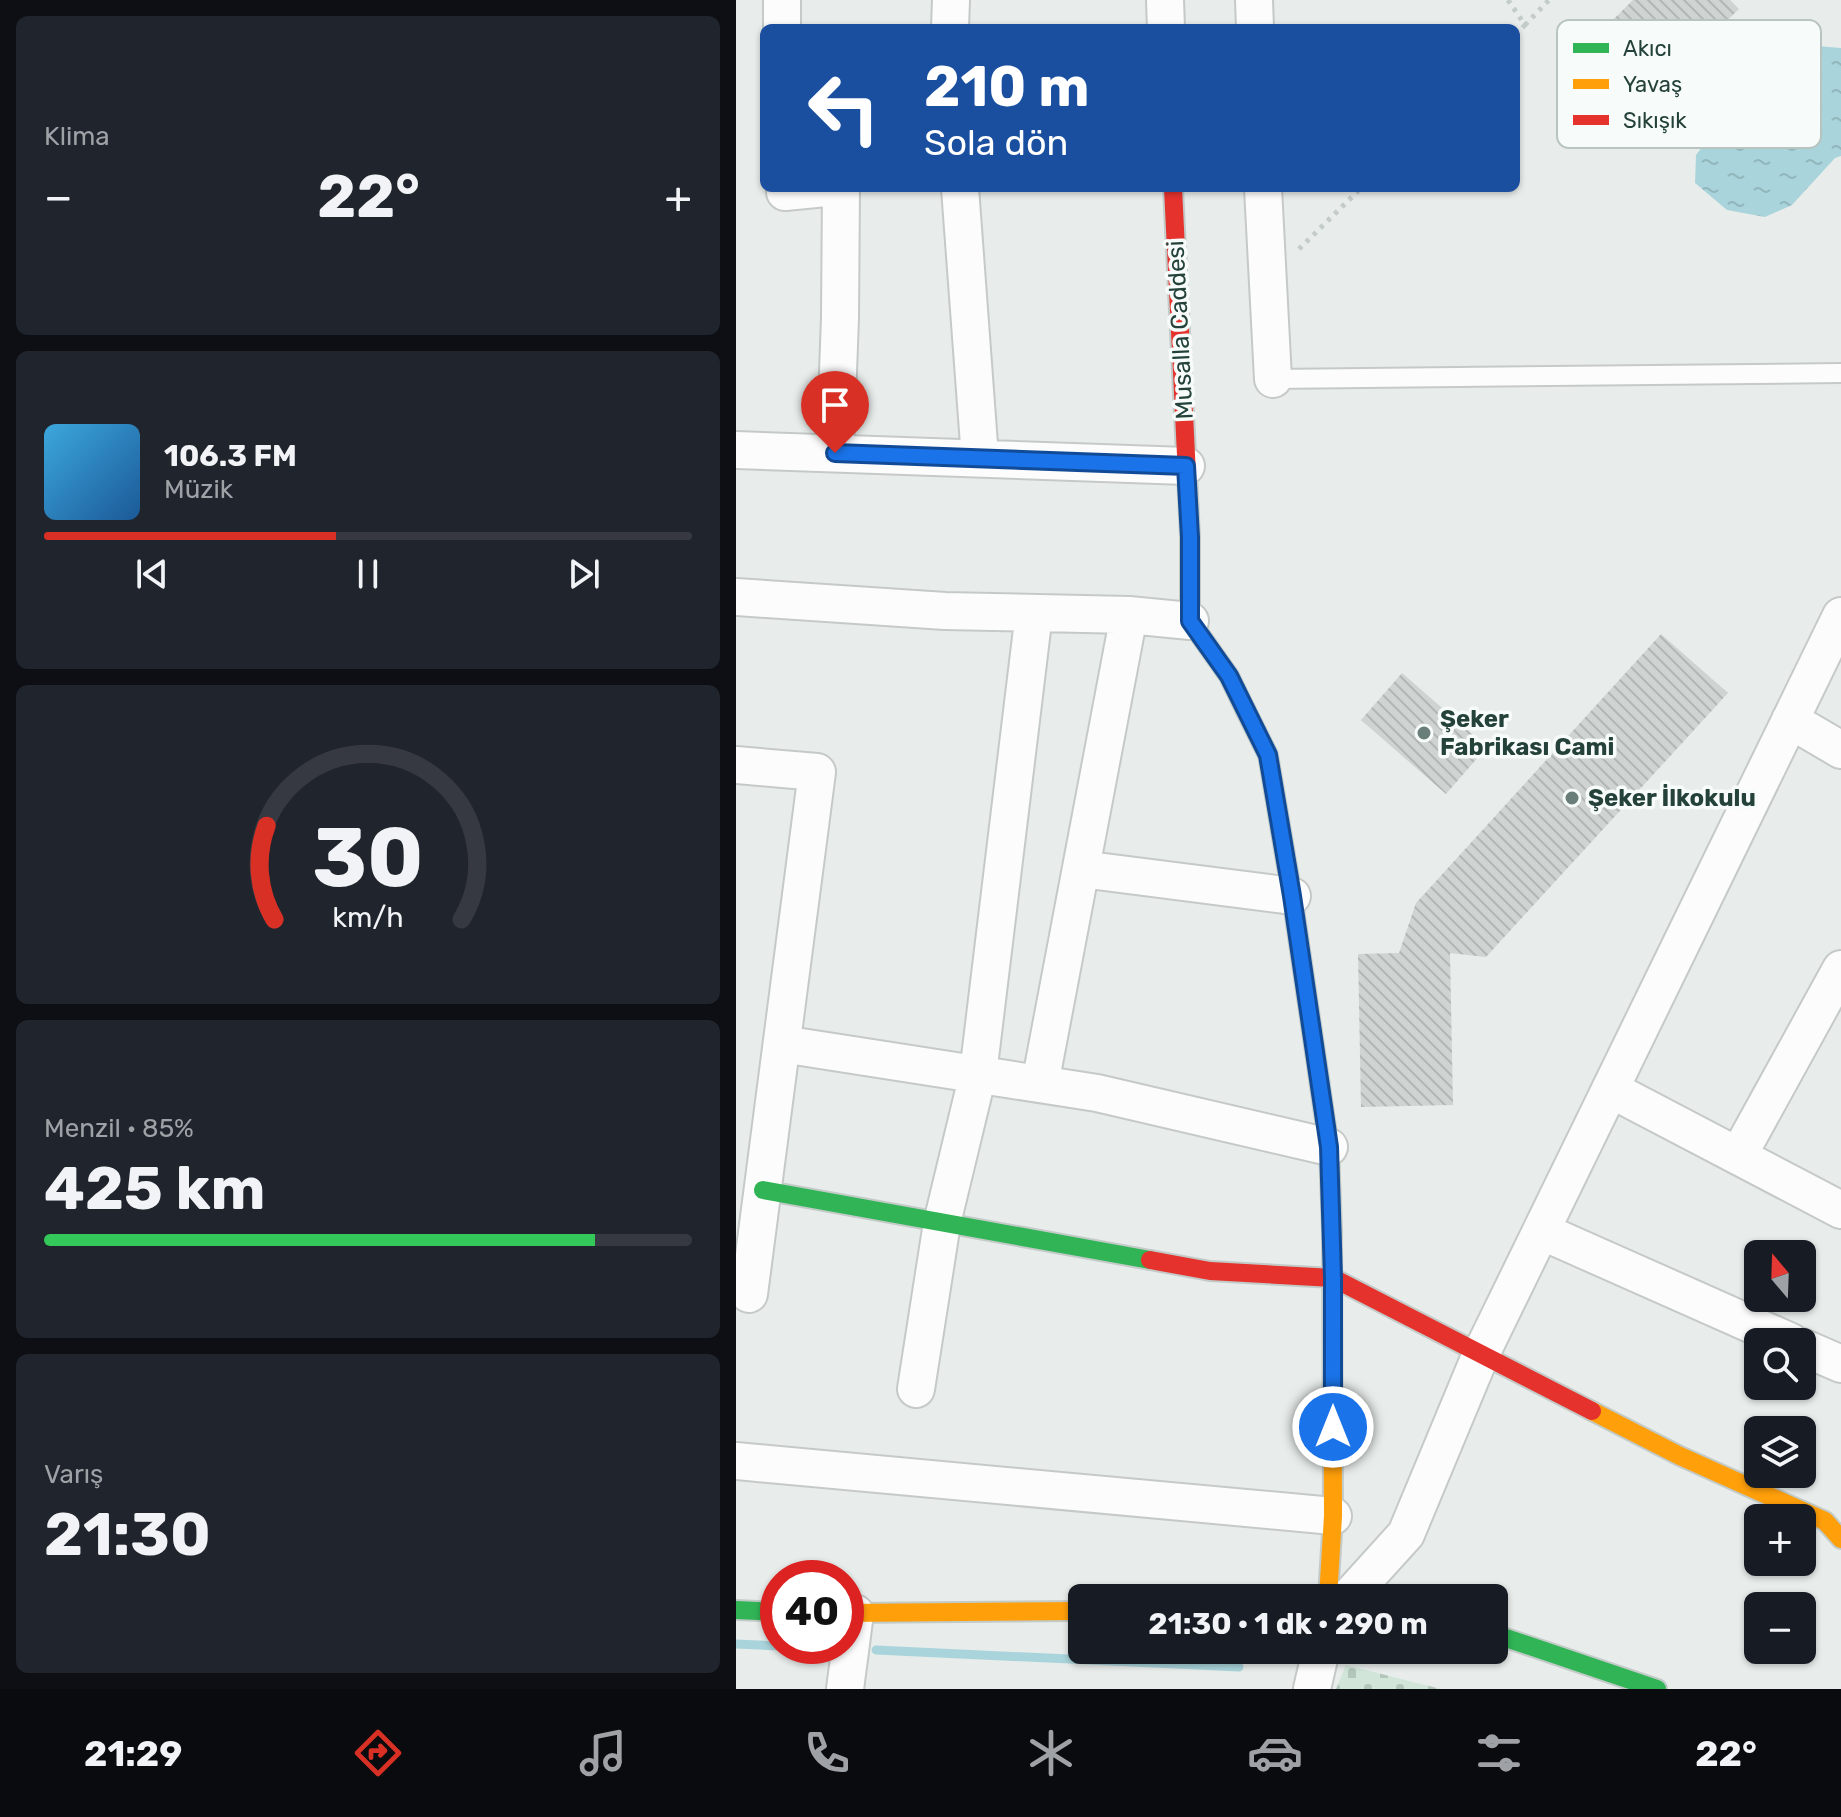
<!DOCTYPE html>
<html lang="tr">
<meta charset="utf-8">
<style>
:root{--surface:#171b24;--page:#20242c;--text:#f1f3f6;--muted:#9ea1a6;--line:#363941;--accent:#d93025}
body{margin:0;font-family:Rubik,sans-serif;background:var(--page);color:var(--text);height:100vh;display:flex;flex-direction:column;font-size:30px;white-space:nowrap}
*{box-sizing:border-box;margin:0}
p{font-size:26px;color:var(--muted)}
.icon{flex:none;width:44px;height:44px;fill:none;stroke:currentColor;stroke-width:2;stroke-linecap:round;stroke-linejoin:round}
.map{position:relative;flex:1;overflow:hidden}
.drawer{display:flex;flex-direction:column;gap:16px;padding:16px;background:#0d0f14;width:736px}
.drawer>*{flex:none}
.hud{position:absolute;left:24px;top:24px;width:760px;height:168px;border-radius:12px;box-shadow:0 2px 6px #0004;background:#1a4fa0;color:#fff;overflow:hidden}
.needle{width:52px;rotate:341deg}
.tools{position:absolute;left:1008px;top:1240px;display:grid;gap:16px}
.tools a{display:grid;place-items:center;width:72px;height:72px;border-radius:12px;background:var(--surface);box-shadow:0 2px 6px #0004;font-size:40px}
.speed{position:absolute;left:24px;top:1560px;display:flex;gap:16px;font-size:40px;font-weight:700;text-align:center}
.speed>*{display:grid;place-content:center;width:104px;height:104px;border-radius:50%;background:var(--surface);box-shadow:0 2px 6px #0004;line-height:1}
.speed .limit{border:12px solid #d22;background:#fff;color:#111}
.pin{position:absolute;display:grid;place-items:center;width:68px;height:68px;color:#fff;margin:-82px -34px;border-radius:50% 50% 50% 0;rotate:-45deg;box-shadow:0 0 8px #0007}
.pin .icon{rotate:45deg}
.me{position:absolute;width:88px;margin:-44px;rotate:0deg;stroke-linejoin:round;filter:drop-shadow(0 0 6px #0008)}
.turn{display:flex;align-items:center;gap:28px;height:168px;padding:0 32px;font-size:36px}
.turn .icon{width:104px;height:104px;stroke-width:2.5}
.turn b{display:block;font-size:56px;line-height:68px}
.big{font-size:60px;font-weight:700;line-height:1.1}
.drawer .tile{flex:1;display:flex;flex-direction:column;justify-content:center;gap:12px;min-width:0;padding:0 28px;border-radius:12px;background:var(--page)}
.drawer .dial{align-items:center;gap:0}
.dial svg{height:208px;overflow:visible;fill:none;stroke:var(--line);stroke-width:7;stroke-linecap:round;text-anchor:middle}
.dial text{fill:var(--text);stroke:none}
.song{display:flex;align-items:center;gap:24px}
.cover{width:96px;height:96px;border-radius:12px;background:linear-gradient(135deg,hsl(200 70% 55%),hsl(210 70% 35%))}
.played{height:8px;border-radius:4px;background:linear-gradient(90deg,var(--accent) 45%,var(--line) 45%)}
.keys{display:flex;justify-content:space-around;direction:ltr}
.heat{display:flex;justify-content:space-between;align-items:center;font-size:44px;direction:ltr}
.charge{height:12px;border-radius:6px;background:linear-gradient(90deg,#34c759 85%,var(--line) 0)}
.trip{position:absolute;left:332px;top:1584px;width:440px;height:80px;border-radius:12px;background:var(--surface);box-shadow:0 2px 6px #0004;font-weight:700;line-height:80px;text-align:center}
.tab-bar{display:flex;height:128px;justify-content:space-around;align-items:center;background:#090b0e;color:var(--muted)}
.tab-bar .icon{width:56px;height:56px}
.tab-bar .selected{color:var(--accent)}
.tab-bar b{font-size:36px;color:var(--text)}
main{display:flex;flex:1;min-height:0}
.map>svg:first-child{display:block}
.cemetery{fill:url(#cemetery-stones)}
.water{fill:url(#water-ripples)}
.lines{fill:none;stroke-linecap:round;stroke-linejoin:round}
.stream{stroke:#a9d4db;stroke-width:9}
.building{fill:url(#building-back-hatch)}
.lane-casing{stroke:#c5cac8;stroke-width:22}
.street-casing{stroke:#c5cac8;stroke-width:40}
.fast-casing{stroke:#c3cbc8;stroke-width:22}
.slow-casing{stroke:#c3cbc8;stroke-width:22}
.jam-casing{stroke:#c3cbc8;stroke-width:22}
.path{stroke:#c3ccca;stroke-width:5;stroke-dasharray:4 6;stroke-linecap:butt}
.lane{stroke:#fcfcfc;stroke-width:18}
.street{stroke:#fcfcfc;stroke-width:36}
.fast{stroke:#30b455;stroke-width:18}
.slow{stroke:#ff9f0a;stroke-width:18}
.jam{stroke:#e5322d;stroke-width:18}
.route-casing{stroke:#114b97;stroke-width:20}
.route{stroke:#1a73e8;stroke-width:14}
.poi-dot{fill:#697e78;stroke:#f7fbf9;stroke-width:3}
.labels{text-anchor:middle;stroke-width:7;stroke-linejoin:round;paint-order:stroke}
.street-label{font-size:24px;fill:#24423a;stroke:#f7fbf9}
.poi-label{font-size:24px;font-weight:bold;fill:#24423a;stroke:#f7fbf9;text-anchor:start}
.key{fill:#f7fbf9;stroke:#b8c4c0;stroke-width:2}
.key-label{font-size:22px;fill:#24423a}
</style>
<main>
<section class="drawer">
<div class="tile"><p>Klima</p>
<div class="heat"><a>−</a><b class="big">22°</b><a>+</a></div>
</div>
<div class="tile">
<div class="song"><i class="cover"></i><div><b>106.3 FM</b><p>Müzik</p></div></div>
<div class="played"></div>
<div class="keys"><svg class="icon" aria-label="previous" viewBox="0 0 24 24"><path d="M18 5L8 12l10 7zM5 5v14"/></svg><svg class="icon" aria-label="pause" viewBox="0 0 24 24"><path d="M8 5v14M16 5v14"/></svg><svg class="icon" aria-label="next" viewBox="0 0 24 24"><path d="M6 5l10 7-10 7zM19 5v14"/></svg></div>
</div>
<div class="tile dial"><svg viewBox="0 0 100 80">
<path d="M14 69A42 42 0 1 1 86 69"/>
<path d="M14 69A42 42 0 0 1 11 33" stroke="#d93025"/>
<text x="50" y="56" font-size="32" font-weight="700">30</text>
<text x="50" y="72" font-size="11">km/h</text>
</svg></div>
<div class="tile"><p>Menzil · 85%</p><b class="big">425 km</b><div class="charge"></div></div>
<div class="tile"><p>Varış</p><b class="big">21:30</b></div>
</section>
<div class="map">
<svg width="1105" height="1689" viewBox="0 0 1105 1689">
<defs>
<pattern id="cemetery-stones" width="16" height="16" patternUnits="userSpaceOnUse" patternTransform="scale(2)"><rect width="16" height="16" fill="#d1e6d8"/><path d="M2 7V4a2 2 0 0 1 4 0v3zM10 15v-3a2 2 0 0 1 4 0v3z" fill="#b3c6ba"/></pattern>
<pattern id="water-ripples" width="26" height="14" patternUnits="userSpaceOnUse" patternTransform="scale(2)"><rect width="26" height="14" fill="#a9d4db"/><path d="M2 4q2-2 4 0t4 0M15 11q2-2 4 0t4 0" fill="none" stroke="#91b7bd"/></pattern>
<pattern id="building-back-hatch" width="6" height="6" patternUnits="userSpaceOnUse" patternTransform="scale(2)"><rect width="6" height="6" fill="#cfd4d2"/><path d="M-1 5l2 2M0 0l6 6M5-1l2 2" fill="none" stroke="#b2b7b5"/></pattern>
</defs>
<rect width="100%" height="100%" fill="#e8edeb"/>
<!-- cemetery -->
<path class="cemetery" d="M610,1665L705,1689H600Z"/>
<!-- water -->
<path class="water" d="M1058,44L1105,48V156L1099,158L1056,205L1029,217L991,210L959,183L960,155L1010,89Z"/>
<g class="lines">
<!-- stream -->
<path class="stream" d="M0,1644L88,1648
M140,1650L503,1667"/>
</g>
<!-- building -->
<path class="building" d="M897,0H994L1003,9L877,132L821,75Z
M925,634L992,693L750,957L714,953L717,1105L625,1107L622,954L663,953L680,903Z
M666,673L751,747L710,794L625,720Z"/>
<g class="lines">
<defs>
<path id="lane" d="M537,379L1105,373"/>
<path id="street" d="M46,0V28
M429,0L430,28
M518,0L519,28
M214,28L215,0
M49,188V192L90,188
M224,188L244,458
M527,188L537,379
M0,450L450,466
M99,453L104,318L105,188
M0,597L209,611L393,615L454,621
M1054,720L1105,750
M0,765L81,772L13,1294
M345,869L556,896
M46,1044L361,1093L593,1147
M304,1084L393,615
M874,1089L1105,1210
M1002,1156L1105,969
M805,1231L1055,1342
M1066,1347L1105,1364
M180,1389L206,1223L242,1074L298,613
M0,1461L597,1516
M612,1598L670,1534L745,1354L1105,616
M109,1689L119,1613
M576,1689L585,1650"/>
<path id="fast" d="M509,709L532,755L556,896L593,1147L596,1231
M27,1190L414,1260
M0,1610L42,1612
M758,1634L921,1689"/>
<path id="slow" d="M856,1411L944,1456L1089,1521L1105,1539
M592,1598L597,1516L596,1231
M110,1613L346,1611"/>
<path id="jam" d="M437,188L454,537V621L493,676L509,709
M414,1260L474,1271L597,1278L856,1411"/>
</defs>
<!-- lane casing -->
<use href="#lane" class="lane-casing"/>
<!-- street casing -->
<use href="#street" class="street-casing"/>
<!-- fast casing -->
<use href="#fast" class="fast-casing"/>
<!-- slow casing -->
<use href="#slow" class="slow-casing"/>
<!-- jam casing -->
<use href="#jam" class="jam-casing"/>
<!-- path -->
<path class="path" d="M772,0L789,25L780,34
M789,25L813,0
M563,249L625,188"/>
<!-- lane -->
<use href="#lane" class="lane"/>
<!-- street -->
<use href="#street" class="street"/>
<!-- fast -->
<use href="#fast" class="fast"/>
<!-- slow -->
<use href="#slow" class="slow"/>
<!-- jam -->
<use href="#jam" class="jam"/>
</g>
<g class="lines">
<defs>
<path id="route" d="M99,453L450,466L454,537V621L493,676L532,755L556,896L593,1147L597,1278V1427"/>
</defs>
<!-- route casing -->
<use href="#route" class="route-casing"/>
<!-- route -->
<use href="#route" class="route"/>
</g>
<!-- markers -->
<g class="poi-dot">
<circle cx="688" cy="733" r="8"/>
<circle cx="836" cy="798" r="8"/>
</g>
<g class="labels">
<!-- street labels -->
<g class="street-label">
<text transform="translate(444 330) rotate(-93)" y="8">Musalla Caddesi</text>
</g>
<!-- poi labels -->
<g class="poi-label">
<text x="704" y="727">Şeker<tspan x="704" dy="28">Fabrikası Cami</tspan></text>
<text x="852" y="806">Şeker İlkokulu</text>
</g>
</g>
<!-- legend -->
<rect x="821" y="20" width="264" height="128" rx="12" class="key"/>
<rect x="837" y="43" width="36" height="10" fill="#30b455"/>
<rect x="837" y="79" width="36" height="10" fill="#ff9f0a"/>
<rect x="837" y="115" width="36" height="10" fill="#e5322d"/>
<g class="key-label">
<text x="887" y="56">Akıcı</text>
<text x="887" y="92">Yavaş</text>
<text x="887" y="128">Sıkışık</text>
</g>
</svg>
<div class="tools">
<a><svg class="needle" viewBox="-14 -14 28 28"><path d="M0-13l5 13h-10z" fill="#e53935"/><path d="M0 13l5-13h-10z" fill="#9ea1a6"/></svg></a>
<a><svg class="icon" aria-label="search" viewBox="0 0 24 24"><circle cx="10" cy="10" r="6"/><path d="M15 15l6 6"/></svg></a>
<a><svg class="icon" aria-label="layers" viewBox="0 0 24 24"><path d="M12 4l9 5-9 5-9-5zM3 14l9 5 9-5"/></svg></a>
<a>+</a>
<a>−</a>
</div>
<div class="speed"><div class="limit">40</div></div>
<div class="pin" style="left:99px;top:453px;background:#d93025"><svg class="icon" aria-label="arrive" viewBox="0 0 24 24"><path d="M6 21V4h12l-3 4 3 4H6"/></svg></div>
<svg class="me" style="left:597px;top:1427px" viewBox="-20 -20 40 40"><circle r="17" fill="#1a73e8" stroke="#fff" stroke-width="3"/><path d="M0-11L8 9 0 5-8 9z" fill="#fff"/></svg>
<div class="trip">21:30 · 1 dk · 290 m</div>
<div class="hud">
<div class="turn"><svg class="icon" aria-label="left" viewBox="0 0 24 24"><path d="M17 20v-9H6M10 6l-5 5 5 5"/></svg><div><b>210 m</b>Sola dön</div></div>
</div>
</div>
</main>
<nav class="tab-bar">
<b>21:29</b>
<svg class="icon selected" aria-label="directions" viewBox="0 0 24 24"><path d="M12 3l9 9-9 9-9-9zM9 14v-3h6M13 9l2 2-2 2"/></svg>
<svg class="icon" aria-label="music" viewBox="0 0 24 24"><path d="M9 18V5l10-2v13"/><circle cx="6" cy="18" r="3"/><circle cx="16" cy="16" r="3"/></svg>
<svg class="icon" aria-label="phone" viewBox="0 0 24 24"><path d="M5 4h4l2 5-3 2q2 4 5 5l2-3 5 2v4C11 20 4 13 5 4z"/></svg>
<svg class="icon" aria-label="climate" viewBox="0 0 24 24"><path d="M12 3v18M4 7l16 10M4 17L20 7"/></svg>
<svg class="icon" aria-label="car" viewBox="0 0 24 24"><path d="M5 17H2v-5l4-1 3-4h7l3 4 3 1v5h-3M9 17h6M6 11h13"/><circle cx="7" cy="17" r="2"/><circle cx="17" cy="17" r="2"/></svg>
<svg class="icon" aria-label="filters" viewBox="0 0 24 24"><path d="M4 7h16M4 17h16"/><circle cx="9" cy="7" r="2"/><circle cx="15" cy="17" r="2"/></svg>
<b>22°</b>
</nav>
